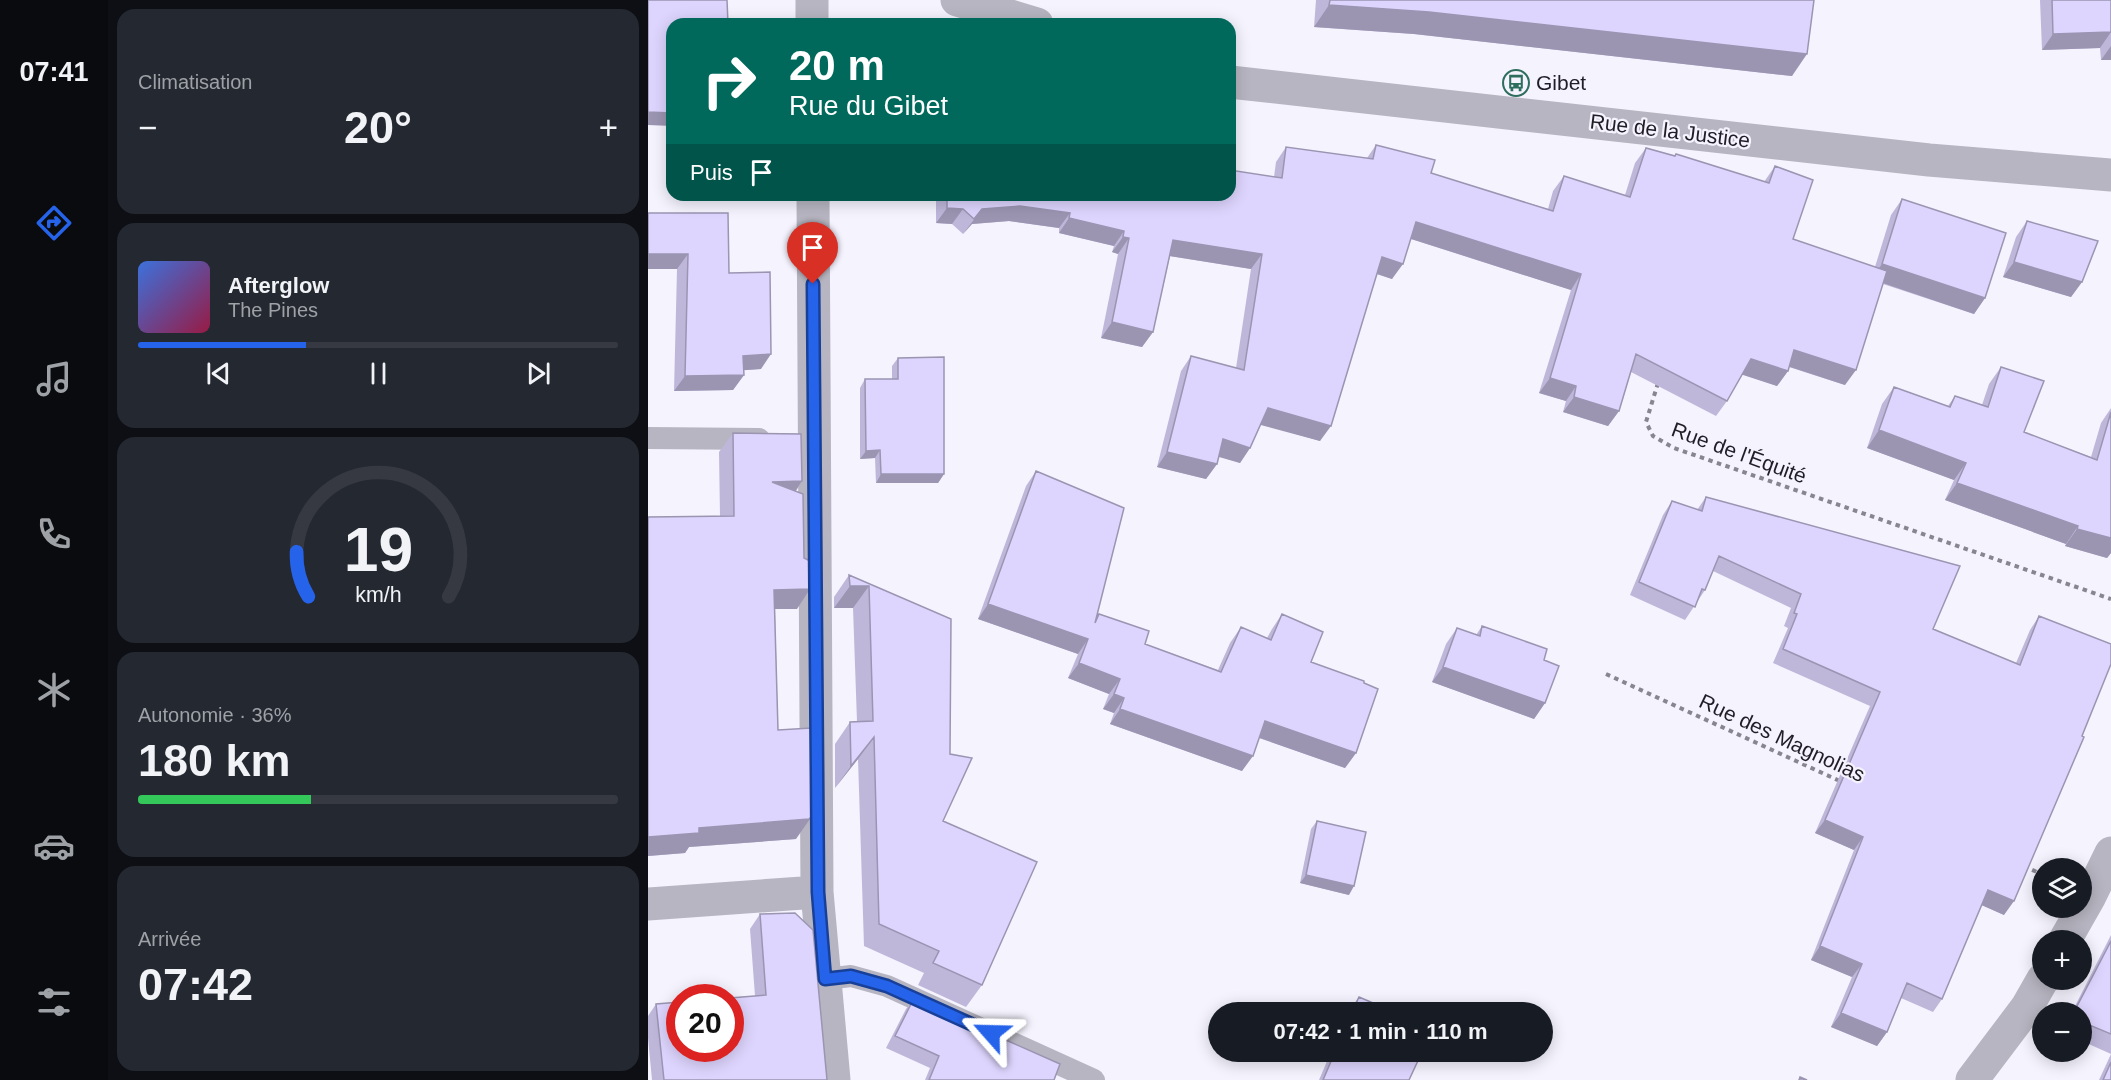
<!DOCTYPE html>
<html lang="fr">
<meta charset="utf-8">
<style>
:root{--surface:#171b24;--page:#242831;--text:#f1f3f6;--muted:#9ea1a6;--line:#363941;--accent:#2563eb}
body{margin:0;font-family:Arial,sans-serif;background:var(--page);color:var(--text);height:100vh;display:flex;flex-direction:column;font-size:22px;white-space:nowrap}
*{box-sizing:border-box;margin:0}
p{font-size:20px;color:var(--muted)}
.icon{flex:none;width:33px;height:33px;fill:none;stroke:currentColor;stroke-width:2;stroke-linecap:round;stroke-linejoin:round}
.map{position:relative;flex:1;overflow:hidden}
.sheet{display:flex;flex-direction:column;gap:9px;padding:9px;background:#0d0f14;width:540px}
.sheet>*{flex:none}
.guide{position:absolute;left:18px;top:18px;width:570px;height:183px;border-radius:18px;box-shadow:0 3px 15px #0003;background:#00695c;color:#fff;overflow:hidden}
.tools{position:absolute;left:1384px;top:858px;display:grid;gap:12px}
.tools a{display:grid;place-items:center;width:60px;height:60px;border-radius:50%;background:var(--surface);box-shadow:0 3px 15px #0003;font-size:30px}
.speed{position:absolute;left:18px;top:984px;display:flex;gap:12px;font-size:30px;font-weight:700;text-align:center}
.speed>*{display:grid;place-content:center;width:78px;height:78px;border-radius:50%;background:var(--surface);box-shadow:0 3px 15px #0003;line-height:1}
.speed .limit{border:9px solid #d22;background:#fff;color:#111}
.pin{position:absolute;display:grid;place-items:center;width:51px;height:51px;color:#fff;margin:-62px -26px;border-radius:50% 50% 50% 0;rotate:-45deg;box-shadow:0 0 6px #0007}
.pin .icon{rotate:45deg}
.me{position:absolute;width:66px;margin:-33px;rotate:295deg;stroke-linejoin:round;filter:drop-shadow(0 0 4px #0008)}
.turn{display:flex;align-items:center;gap:21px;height:126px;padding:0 24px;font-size:27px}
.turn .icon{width:78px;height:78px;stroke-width:2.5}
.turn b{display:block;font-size:42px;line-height:51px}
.then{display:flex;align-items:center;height:57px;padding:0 24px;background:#0003;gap:12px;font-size:22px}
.big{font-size:45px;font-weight:700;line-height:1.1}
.sheet .card{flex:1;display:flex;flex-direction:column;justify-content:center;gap:9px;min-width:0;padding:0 21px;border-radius:18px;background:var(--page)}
.sheet .dial{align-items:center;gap:0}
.dial svg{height:156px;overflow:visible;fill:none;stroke:var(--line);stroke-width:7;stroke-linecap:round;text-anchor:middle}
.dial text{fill:var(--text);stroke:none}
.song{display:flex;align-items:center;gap:18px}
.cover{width:72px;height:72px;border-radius:9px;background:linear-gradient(135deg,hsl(220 70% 55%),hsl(340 70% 35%))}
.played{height:6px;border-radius:3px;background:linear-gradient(90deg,var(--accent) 35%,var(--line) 35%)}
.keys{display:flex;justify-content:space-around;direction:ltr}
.heat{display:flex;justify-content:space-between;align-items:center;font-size:33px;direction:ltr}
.charge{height:9px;border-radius:4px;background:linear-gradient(90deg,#34c759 36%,var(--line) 0)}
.trip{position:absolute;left:560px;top:1002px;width:345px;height:60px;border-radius:30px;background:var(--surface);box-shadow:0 3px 15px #0003;font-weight:700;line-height:60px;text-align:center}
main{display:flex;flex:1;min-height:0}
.dock{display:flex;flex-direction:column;width:108px;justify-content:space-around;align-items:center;background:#090b0e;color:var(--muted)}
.dock .icon{width:42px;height:42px}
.dock .current{color:var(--accent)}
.dock b{font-size:27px;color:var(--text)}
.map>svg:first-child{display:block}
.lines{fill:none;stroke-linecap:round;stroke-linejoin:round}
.path{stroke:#87858f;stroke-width:4;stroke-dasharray:4.5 4.5;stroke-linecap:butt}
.lane{stroke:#b7b5c1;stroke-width:22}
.street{stroke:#b7b5c1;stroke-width:33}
.wall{fill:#bfb7da}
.shaded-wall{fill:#9b95b2}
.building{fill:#ded5fe;stroke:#9b95b2;stroke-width:1.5}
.route-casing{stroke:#184099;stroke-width:15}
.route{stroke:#2563eb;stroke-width:10}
.labels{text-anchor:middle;stroke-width:4.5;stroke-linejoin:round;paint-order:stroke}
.poi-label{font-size:21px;fill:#201d27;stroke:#f5f3fe;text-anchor:start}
.street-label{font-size:21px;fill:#201d27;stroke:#f5f3fe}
</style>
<main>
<nav class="dock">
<b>07:41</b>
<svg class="icon current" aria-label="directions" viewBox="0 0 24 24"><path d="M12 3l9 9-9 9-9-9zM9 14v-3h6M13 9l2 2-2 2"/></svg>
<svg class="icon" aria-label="music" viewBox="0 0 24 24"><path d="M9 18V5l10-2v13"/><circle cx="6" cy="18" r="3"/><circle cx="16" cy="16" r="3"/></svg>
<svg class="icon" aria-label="phone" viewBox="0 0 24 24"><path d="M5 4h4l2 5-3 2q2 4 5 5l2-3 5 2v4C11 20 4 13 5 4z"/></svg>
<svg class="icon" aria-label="climate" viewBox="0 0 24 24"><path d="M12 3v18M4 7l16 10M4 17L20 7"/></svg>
<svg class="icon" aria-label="car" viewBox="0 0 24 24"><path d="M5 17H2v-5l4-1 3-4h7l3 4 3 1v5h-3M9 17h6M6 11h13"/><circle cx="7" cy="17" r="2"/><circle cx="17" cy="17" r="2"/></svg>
<svg class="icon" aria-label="filters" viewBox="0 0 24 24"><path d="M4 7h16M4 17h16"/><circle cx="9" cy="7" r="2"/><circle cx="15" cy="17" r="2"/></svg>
</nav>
<section class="sheet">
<div class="card"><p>Climatisation</p>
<div class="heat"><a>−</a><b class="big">20°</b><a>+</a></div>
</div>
<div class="card">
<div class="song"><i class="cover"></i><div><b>Afterglow</b><p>The Pines</p></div></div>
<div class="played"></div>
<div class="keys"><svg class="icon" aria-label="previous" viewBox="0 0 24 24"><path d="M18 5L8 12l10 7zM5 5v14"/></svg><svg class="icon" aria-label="pause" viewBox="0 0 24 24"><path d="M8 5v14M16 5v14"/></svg><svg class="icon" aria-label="next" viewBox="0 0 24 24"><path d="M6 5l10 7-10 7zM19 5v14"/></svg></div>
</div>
<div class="card dial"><svg viewBox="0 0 100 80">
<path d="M14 69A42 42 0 1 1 86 69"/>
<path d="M14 69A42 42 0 0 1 8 46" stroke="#2563eb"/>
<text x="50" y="56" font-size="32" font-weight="700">19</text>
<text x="50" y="72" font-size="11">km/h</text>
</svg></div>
<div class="card"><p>Autonomie · 36%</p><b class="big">180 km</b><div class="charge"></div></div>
<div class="card"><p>Arrivée</p><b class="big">07:42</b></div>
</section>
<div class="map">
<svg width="1463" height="1080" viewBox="0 0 1463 1080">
<rect width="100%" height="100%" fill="#f5f3fe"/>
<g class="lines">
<!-- path -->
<path class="path" d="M1010,383L998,422L1005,436L1026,448L1463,599
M958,674L1194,782
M1376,866L1395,875"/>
<!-- lane -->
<path class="lane" d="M0,438L111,439
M177,979L203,976L239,986L446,1080"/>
<!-- street -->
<path class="street" d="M164,0V24
M309,0L389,24
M582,82L1281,160L1463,175
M165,195L169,892L186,1080
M0,904L169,892
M1417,940L1442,896L1463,853
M1324,1080L1379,1007L1395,979"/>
</g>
<!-- wall -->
<path class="wall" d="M668,0H1166L1144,76L766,34L666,27Z
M1392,0H1463V60H1453L1452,48L1394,50Z
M728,145L783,173L900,209L905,191L916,176L977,195L987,163L998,148L1026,156L1028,154L1116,182L1127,166L1145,239L1227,267L1243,215L1254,199L1337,298L1326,314L1235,284L1197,385L1141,367L1140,371L1129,386L1094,374L1079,401L1068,416L983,372L971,411L960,426L915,412L918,401L891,393L923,290L763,239L744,279L729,274L672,441L613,424L602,448L592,463L571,456L569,464L558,479L509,467L533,371L543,356L588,368L603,269L522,256L505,332L494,347L453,338L470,254L464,252L466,246L411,233V228L361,221L324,224L315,234L304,224L288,223V195H582L626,177L628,162L638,147L719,158Z
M0,213L81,273L113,369L96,370V375L85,390L26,391L29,269H0Z
M1379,221L1434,282L1423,297L1355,277L1368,237Z
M250,358L296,474L290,483H228L227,458L212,459V388L217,379H244V366Z
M1353,367L1376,432L1443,457L1453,423L1463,408V553L1459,558L1417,546L1418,544L1297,500L1306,480L1219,448L1234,404L1246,387L1300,406L1307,396L1334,405L1341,384Z
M85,433L154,481L148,491L149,609H127L130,730L148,839L41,847L37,853L0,856V517L72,516L71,452Z
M388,471L448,617L451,614L497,644L570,670L582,643L593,627L619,638L624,629L634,614L663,662L708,753L697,768L611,738L594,771L462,724L466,713L455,709L461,694L420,678L430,654L330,619L378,486Z
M1058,497L1285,629L1368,663L1382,630L1391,616L1356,915L1334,905L1294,999L1285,1012L1253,998L1239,1032L1229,1046L1183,1027L1204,977L1163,960L1206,850L1167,833L1222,706L1125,663L1140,628L1136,626L1143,608L1065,571L1057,590L1037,620L982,595L1015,515L1024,501L1049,510Z
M201,575L303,619L295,821L334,985L318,1007L270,985L276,973L216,946L210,759L187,788V744L202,722H209L205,608H186V597Z
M834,626L896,660L897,703L886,719L784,682L798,644L809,628L828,635Z
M669,821L701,895L652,883L663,829Z
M112,914L179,1080H4L0,1038V1016L8,1004L107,996L102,929Z
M1463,935V1080H1451L1463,1054L1434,1041V1012H1424Z
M267,996L315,1021L406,1080H277L282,1068L238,1048L258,1009Z
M711,997L746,1012H700Z
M683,1052H774L761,1080H671Z"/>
<!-- shaded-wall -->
<path class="shaded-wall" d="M681,5L781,12L1159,54L1144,76L766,34L666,27Z
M1463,32L1452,48L1394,50L1405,34Z
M1463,46V60H1453Z
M0,112L24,113V126L0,125Z
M49,195H107L105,199L45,200Z
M372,206L422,213L411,228L361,221L324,224L315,234L334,209Z
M299,208L315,209L304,224L288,223Z
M421,218L476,231L466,246L411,233Z
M768,222L933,274L923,290L757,237Z
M475,237L481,238L470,254L464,252Z
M525,240L614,254L603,269L515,255Z
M0,254H40L29,269H0Z
M734,257L755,264L744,279L723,272Z
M1366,262L1434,282L1423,297L1355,277Z
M1234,264L1337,298L1326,314L1223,279Z
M464,322L505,332L494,347L453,338Z
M1146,350L1208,370L1197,385L1136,365Z
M123,354L113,369L85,371L95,356Z
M1103,359L1140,371L1129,386L1092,374Z
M96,375L85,390L26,391L37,376Z
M902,378L928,386L918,401L891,393Z
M926,397L971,411L960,426L915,412Z
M620,408L683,426L672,441L609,424Z
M1231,430L1318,463L1306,480L1219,448Z
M575,439L602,448L592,463L564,455Z
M232,450L227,458L212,459L218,451Z
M519,452L569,464L558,479L509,467Z
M233,474H296L290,483H228Z
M154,481L141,501L124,482Z
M1309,483L1430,526L1418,544L1297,500Z
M1429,529L1463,538V553L1459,558L1417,546Z
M202,586H221L205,608H186Z
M162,589L149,609H113L126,590Z
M340,604L440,639L430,654L330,619Z
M431,663L472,679L461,694L420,678Z
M795,667L897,703L886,719L784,682Z
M466,694L476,698L466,713L455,709Z
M472,709L605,756L594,771L462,724Z
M617,721L708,753L697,768L606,736Z
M226,737L210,759L187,788L203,766Z
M164,816L148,839L41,847L37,853L0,856V837L51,828Z
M1177,820L1215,837L1206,850L1167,833Z
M658,875L706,886L701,895L652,883Z
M1340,890L1366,901L1356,915L1331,904Z
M1172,946L1214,964L1204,977L1163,960Z
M1193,1013L1239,1032L1229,1046L1183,1027Z"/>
<!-- building -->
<path class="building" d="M0,0H79L80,24H24V113L0,112Z
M682,0H1166L1159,54L781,12L681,5Z
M1404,0H1463V32L1405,34Z
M728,145L787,160L783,173L905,211L916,176L982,197L998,148L1027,156L1028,154L1121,183L1127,166L1165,180L1145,239L1239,271L1208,370L1146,350L1140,371L1103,359L1079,401L988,354L971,411L926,397L928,386L902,378L933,274L768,222L755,264L734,257L683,426L620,408L602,448L575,439L569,464L519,452L543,356L596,370L614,254L525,240L505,332L464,322L481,238L475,237L476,231L421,218L422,213L372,206L334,209L326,219L315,209L299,208V195H582V170L634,178L638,147L725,159Z
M1254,199L1358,233L1337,298L1234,264Z
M0,213H80L81,273L122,272L123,354L95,356L96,375L37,376L40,254H0Z
M1379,221L1450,241L1434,282L1366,262Z
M296,357V474H233L232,450L218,451L217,379H250V358Z
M1353,367L1396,381L1376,432L1449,460L1463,412V538L1429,529L1430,526L1309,483L1318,463L1231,430L1246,387L1302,407L1307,396L1340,407Z
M85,433L153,434L154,481L124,482L155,494L156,558L162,561V589L126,590L130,730L163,728L164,816L161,819L51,828V833L0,837V517L86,516Z
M388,471L476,508L447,623L451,614L501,631L497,644L573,672L593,627L623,640L634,614L675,632L663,662L716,681V683L730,689L708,753L617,721L605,756L472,709L476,698L466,694L472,679L431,663L440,639L340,604Z
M1058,497L1312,566L1285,629L1372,665L1391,616L1463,644V664L1434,736L1436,737L1366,901L1340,890L1294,999L1259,983L1239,1032L1193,1013L1214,964L1172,946L1215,837L1177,820L1232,692L1135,649L1149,614L1146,613L1153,594L1071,556L1057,590L1054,589L1047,607L991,582L1024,501L1054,511Z
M201,575L303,619L302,754L324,758L295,821L389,862L334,985L285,963L291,951L231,924L226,737L203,766L202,722L225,721L221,586H202Z
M834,626L899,649L896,660L911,666L897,703L795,667L809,628L832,636Z
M669,821L718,832L706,886L658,875Z
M147,913L165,930L179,1080H16L8,1004L32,1002V1048H82V998L118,995L112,914Z
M1463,941V1034L1434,1022V1012H1426Z
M267,996L316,1019L315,1021L412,1064L406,1080H281L291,1056L247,1036Z
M711,997L746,1012H704Z
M687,1052H774L761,1080H675Z
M1463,1062V1080H1455Z
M1152,1077L1159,1080H1151Z"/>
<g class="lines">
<defs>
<path id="route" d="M165,284L170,892L177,979L203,976L239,986L343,1033"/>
</defs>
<!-- route casing -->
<use href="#route" class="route-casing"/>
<!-- route -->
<use href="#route" class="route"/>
</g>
<!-- icons -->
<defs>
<symbol id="bus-ring" viewBox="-11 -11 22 22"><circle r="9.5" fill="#f5f3fe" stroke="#2e6e5d" stroke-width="1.5"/><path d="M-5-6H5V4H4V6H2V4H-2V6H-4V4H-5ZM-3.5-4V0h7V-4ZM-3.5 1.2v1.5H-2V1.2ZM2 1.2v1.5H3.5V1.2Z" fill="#2e6e5d"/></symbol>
</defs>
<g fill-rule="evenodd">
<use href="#bus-ring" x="853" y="68" width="30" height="30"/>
</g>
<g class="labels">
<!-- poi labels -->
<g class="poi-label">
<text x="888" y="90">Gibet</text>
</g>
<!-- street labels -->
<g class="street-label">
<text transform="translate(1022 131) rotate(7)" y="7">Rue de la Justice</text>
<text transform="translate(1091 453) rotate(20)" y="7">Rue de l'Équité</text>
<text transform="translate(1134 738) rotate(25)" y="7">Rue des Magnolias</text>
</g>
</g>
</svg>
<div class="tools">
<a><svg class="icon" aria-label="layers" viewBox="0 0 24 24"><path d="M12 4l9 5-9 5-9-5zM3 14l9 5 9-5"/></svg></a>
<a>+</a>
<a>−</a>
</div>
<div class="speed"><div class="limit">20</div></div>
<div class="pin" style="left:165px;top:284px;background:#d93025"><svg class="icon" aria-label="arrive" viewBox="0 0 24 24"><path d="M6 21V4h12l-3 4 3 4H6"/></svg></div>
<svg class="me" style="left:343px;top:1033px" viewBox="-20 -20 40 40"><path d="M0-17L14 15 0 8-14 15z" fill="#2563eb" stroke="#fff" stroke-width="4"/></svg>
<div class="trip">07:42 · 1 min · 110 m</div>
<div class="guide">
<div class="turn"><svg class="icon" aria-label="right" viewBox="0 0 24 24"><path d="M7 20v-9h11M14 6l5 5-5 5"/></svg><div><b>20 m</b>Rue du Gibet</div></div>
<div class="then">Puis<svg class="icon" aria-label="arrive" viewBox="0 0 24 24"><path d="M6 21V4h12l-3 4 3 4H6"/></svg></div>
</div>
</div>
</main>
